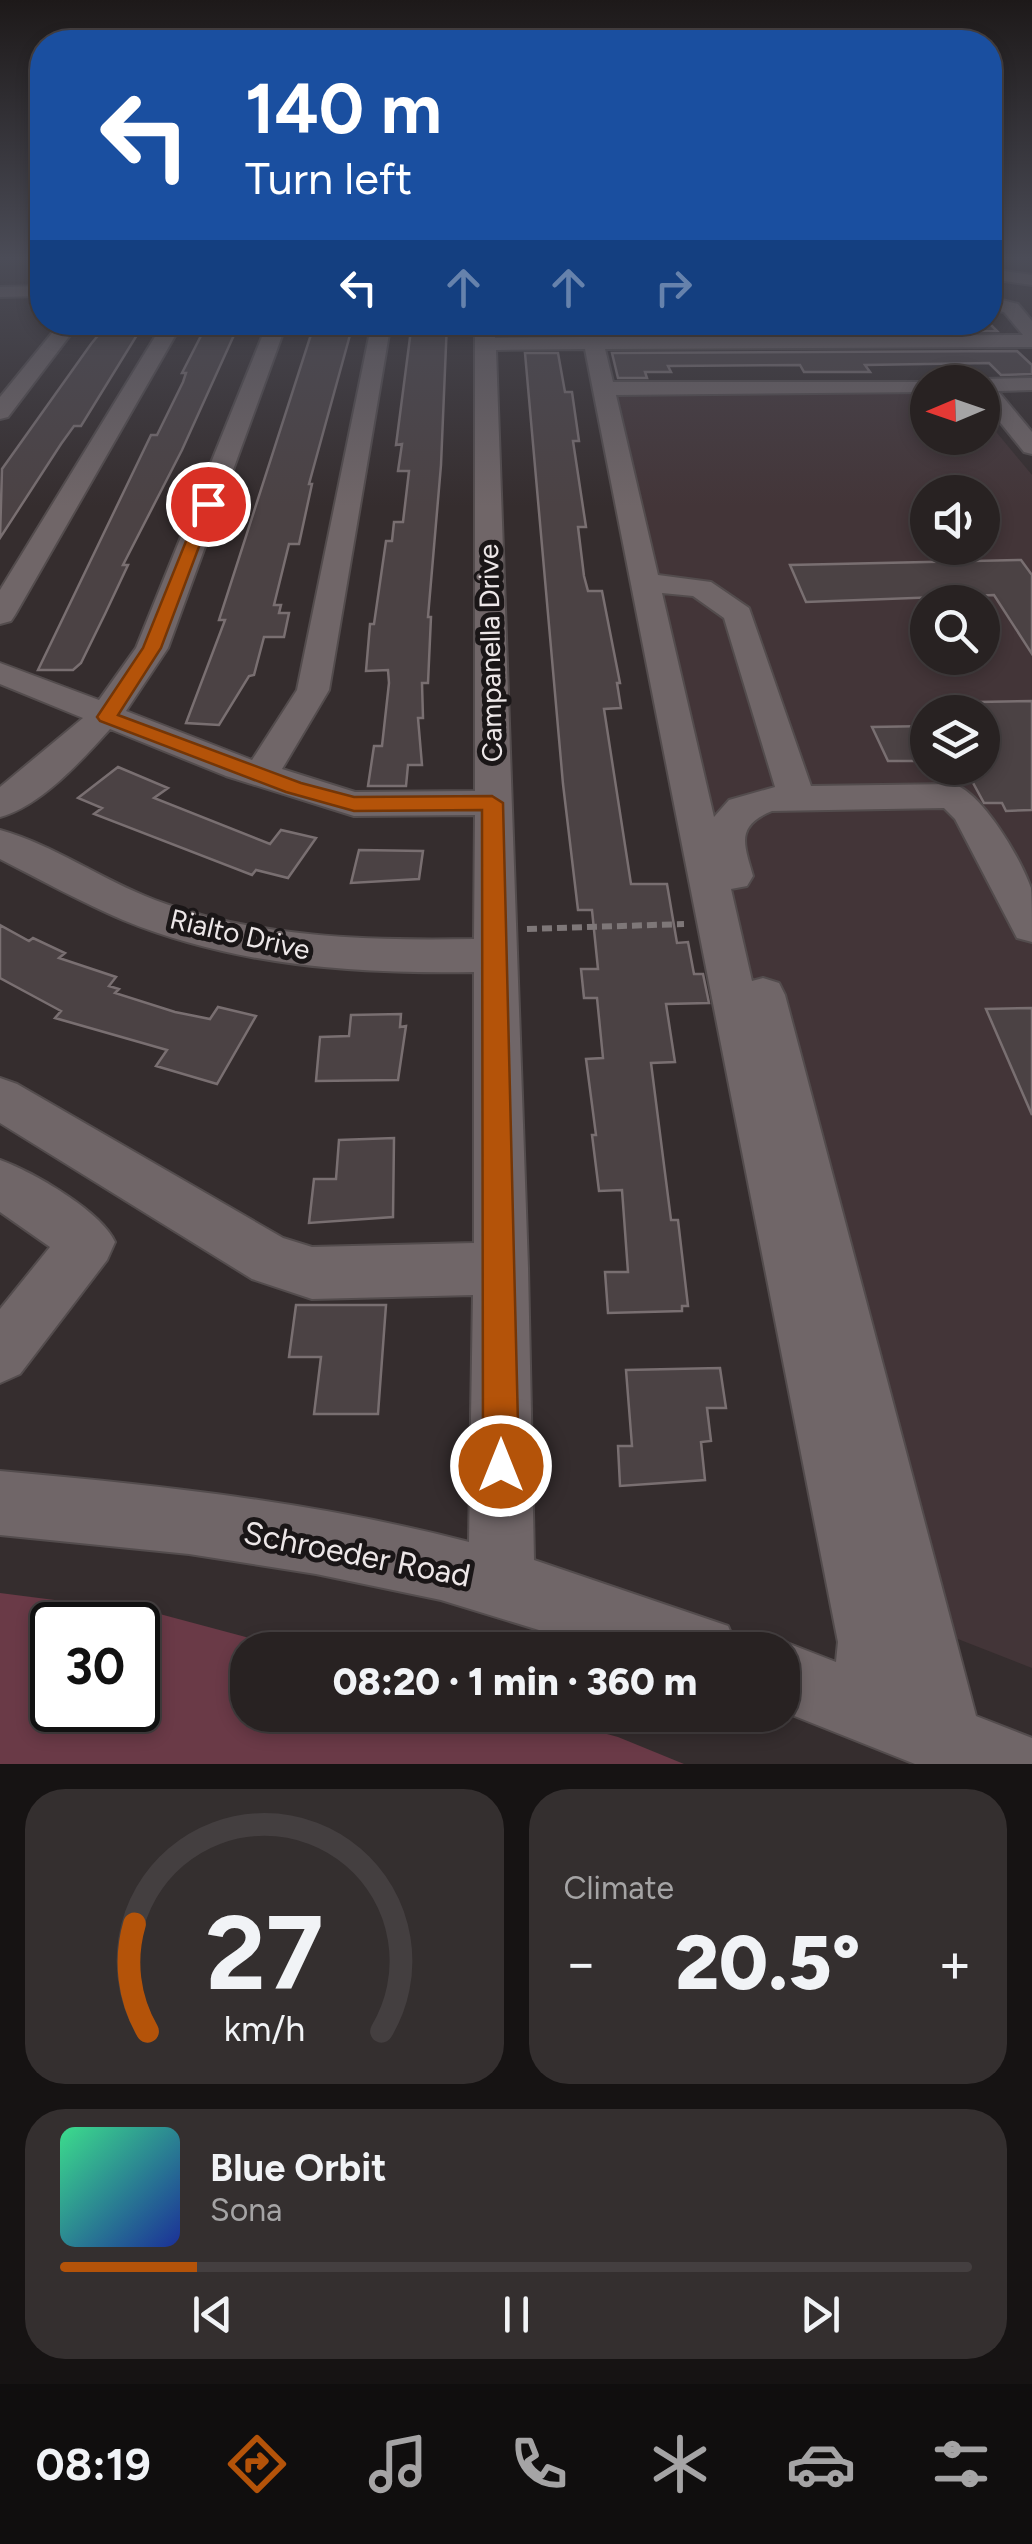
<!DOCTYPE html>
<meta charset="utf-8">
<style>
:root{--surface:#282222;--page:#342f2f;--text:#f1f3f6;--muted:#a5a4a5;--line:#443f40;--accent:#b45309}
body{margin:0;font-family:Figtree,sans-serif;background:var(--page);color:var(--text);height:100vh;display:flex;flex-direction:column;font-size:38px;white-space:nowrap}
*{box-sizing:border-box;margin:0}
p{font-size:32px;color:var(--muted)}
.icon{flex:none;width:55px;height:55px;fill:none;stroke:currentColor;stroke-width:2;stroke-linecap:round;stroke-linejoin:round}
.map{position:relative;height:1764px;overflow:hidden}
.side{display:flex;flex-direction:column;gap:25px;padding:25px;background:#161313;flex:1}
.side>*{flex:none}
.hud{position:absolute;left:30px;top:30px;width:972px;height:305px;border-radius:40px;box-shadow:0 5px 15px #0003,0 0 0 2px var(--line);background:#1a4fa0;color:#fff;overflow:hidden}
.needle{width:65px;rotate:268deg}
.tools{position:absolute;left:910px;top:365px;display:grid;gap:20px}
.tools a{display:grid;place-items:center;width:90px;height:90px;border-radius:50%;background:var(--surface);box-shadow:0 5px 15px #0003,0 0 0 2px var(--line);font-size:50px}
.speed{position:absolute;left:30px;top:1602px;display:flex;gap:20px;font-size:50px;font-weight:700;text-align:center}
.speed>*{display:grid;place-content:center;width:130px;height:130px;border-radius:50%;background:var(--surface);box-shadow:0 5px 15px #0003,0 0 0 2px var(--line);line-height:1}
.speed .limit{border:5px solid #111;border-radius:15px;background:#fff;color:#111}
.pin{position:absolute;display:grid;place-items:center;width:85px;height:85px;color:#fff;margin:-42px;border:5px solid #fff;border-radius:50%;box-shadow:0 2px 10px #0007}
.me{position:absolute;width:110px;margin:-55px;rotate:0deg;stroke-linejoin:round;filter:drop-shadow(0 0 8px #0008)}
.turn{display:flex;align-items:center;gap:35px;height:210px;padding:0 50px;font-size:45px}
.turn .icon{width:130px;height:130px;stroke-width:2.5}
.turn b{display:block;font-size:70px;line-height:85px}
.lanes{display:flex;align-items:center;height:95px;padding:0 50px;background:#0003;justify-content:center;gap:50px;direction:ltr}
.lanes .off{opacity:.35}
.big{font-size:75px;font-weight:800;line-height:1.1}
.side .tile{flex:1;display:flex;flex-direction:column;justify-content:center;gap:15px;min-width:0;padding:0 35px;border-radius:40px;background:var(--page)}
.side .dial{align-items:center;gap:0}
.dial svg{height:260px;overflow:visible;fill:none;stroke:var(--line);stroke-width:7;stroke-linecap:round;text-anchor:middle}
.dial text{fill:var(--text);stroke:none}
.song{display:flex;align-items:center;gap:30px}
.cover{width:120px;height:120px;border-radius:15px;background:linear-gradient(135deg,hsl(150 70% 55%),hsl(230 70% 35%))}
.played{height:10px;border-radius:5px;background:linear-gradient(90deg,var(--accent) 15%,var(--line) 15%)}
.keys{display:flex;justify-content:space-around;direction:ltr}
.heat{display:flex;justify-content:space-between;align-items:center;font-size:55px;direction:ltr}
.side .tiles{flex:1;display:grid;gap:25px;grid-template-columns:1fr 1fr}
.tile:last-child{grid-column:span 2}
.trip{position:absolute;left:230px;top:1632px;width:570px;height:100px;border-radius:40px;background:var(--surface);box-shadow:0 5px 15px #0003,0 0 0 2px var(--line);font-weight:800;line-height:100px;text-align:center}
.dock{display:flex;height:160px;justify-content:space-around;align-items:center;background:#100e0e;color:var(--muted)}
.dock .icon{width:70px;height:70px}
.dock .on{color:var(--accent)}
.dock b{font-size:45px;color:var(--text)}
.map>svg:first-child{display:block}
.built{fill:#433538;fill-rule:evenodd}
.green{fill:#6a3a47;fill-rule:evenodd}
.building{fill:#4b4244;stroke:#796f71;stroke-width:2.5}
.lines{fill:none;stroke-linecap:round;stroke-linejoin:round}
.minor-casing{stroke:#534c4d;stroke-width:4}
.path{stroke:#7e7778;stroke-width:6;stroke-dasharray:10 5;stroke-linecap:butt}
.minor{fill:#706668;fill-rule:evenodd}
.route{fill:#b45309;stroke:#753606;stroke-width:2.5}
.labels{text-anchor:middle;stroke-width:10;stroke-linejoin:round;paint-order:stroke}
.street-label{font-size:28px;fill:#ede7e8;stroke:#1a1617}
.near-street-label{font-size:32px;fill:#ede7e8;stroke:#1a1617}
</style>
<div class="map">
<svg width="1032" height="1764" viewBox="0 0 1032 1764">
<rect width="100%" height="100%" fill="#352d2e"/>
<!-- built -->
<path class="built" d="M927,389L928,438H982L983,416L1032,475V1668L894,1614L615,393ZM928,492H982V548H928ZM928,602H982V658H928ZM928,712H982V768H928Z"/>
<!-- green -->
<path class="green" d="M0,1593L156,1613L294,1650H248V1715H537L618,1737L684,1764H0ZM52,1625H138V1710H52Z"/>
<!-- building -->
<path class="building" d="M114,322H145L81,426H74L61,444L0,538L2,469L91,344L105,327Z
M315,322H347L344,335H350L309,484H312L299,544H289L274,605H281L279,613H289L284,637H264L254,675L249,676L219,725L186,723L225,620H219Z
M412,322H447L441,465L428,617H431L428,683H422L423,718H418L422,765H408L406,786H368L374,746H382L389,683L388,670L366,671L370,624H374L386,541H392L394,522H403L409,471H398L402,444L396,445Z
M604,322H988L997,331L607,333Z
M207,324H239L182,450L123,565H128L105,614L81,663L73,670H38L151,435H157L183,382L186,373H182Z
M1017,351L1032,365V374L1001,375L989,363L865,365L870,372H804L800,365L668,366L671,372H645L647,378H618L612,353Z
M525,353H558L565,392H572L579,441H573L586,527H578L584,576L588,591H602L620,683H617L621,708L604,709L631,884H667L677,943L688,942L694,974H703L709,1003L666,1004L675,1062L651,1063L671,1220H678L688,1306H682V1311L608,1313L605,1272H628L622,1190L599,1191L592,1135H596L586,1059L603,1058L597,998H584L581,969H598L592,910H578L563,784Z
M1021,560L1032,575V654L994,595L806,602L790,565Z
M1032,701V810L1006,811L1002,803H984L965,768H982V724H990L978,702Z
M928,726V761H888L872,727Z
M118,767L168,788L154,798L270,844L281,830L316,838L288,878L256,870L252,875L94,814L102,808L78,798Z
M359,850L423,851L419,879L351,883Z
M0,925L29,941L33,938L65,953L59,958L116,977L109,986L119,989L115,993L175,1012L210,1019L218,1007L256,1016L217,1084L156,1066L167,1050L55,1018L61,1011L0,978Z
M1032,1008V1115L986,1009Z
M401,1014L400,1027L406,1026L398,1080L316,1081L320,1037L349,1036L351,1015Z
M394,1138L393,1217L309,1223L314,1179H336L339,1140Z
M296,1305H386L378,1414H314L321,1357H289Z
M720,1368L726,1408H707L711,1441L701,1442L705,1480L620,1486L618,1446H632L626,1370Z"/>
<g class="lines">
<defs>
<path id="minor" d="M990,269L1032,275V285L990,279Z
M42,286V296L0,297V287Z
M990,297L1018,304L1032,321V347L605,349L613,382H936H928V392L616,395L658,575L711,582L749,608L811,786L953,784C982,792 1021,859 1031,888C1032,903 1032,926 1032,942L1017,938L955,819L944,808L772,811C735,826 744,844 753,876L747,886L731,889L752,981L763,978L779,983L785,995L976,1716L1032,1738V1764H915L782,1711V1650H761L782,1641L836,1662L838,1642L585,349L496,350L528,1268L534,1560L728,1626L738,1650H604L441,1600L316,1574L189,1554L0,1535V1471C157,1485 316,1502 469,1542L473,1295L312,1299L252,1279L0,1123V1078L17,1084L283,1238L312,1247L474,1243V972C355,974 235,966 123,920C81,902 41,880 0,859V830C54,845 102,880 155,900C256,938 367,941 474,939L475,815L354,816L226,776L110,729C82,760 41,806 0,817V787L83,718L0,684V663L99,700L136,648L268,322H287L168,648L126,711L252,760L297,690L372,322H391L329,690L282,769L355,792L475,791V322H495V338L582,337L580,322H599L602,337L1023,335L1004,312L990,309ZM662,593L693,596L724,618L775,787L729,800L714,817Z
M61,322H80L8,417L0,419V397Z
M164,322H183L15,615L11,621L0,624V590Z
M1032,378V390L998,391L1032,432V454L1024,452L982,400V382H973L982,379Z
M0,1160C33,1172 101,1211 115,1242L107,1260L20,1374L0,1383V1309L50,1247L0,1212Z"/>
</defs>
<!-- minor casing -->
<use href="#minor" class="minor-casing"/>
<!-- path -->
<path class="path" d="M527,929L684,924"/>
<!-- minor -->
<use href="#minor" class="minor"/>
</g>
<!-- sky -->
<linearGradient id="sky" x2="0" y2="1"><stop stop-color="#1d1919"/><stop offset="0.51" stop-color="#4b4c57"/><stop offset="1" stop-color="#4b4c57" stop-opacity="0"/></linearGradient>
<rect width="1032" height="506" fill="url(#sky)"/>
<!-- route -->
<path class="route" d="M208,499L215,504L161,648L118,715L301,783L354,797L492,796L503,803L519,1466L513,1478L501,1483L489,1478L483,1466L482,810L354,811L286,792L100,721L97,717L143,648L201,504Z"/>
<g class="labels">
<!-- street labels -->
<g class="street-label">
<text transform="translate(490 653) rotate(-91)" y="10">Campanella Drive</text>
<text transform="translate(240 934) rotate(13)" y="10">Rialto Drive</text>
</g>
<!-- near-street labels -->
<g class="near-street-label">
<text transform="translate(357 1554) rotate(11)" y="11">Schroeder Road</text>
</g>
</g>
</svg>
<div class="tools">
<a><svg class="needle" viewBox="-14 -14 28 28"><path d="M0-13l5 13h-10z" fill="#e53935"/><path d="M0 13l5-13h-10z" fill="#a5a4a5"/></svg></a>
<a><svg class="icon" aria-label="sound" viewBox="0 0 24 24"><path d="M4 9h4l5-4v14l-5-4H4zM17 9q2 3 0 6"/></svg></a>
<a><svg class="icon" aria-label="search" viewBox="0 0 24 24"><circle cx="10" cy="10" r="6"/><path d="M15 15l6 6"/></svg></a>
<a><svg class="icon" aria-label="layers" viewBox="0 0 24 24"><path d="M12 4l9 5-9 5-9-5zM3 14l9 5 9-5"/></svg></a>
</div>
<div class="speed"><div class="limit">30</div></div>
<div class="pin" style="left:208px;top:504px;background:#d93025"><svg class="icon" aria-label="arrive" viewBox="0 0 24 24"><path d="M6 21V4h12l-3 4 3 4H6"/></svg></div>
<svg class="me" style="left:501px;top:1466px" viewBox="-20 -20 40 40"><circle r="17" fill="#b45309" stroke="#fff" stroke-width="3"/><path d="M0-11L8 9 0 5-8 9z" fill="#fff"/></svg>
<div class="trip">08:20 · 1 min · 360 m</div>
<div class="hud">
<div class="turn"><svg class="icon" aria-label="left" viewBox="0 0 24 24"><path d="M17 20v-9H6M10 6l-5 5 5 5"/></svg><div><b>140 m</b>Turn left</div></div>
<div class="lanes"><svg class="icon" aria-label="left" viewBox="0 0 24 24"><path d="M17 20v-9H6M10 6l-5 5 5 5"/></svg><svg class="icon off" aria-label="ahead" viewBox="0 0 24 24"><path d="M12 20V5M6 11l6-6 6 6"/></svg><svg class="icon off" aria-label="ahead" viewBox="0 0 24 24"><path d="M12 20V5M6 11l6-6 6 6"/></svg><svg class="icon off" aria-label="right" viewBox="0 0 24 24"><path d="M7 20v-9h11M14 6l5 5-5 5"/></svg></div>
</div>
</div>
<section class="side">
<div class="tiles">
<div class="tile dial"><svg viewBox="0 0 100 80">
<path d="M14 69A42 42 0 1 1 86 69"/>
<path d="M14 69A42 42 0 0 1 10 36" stroke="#b45309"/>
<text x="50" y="56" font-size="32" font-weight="700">27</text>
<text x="50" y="72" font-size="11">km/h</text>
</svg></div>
<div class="tile"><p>Climate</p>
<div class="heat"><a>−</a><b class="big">20.5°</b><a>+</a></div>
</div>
<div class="tile">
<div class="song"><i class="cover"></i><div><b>Blue Orbit</b><p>Sona</p></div></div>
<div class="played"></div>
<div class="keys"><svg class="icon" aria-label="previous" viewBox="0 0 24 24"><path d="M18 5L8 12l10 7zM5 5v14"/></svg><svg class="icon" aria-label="pause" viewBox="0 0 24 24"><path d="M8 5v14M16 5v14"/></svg><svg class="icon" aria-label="next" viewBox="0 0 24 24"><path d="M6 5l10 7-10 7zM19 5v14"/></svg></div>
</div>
</div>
</section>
<nav class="dock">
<b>08:19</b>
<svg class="icon on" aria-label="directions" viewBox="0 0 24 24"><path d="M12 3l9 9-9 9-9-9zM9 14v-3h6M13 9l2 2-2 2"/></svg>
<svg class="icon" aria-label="music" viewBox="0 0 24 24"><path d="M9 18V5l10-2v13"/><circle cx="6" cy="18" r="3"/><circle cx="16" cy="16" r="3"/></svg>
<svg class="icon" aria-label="phone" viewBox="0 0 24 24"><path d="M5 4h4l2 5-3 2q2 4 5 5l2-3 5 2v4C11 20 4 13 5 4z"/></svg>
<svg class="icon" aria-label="climate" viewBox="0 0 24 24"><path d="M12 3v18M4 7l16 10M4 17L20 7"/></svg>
<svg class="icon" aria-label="car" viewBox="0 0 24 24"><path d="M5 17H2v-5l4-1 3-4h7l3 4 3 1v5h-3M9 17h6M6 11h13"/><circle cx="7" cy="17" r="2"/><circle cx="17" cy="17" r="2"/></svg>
<svg class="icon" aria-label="filters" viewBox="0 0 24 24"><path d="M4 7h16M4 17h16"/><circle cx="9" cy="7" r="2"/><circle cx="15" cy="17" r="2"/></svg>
</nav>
